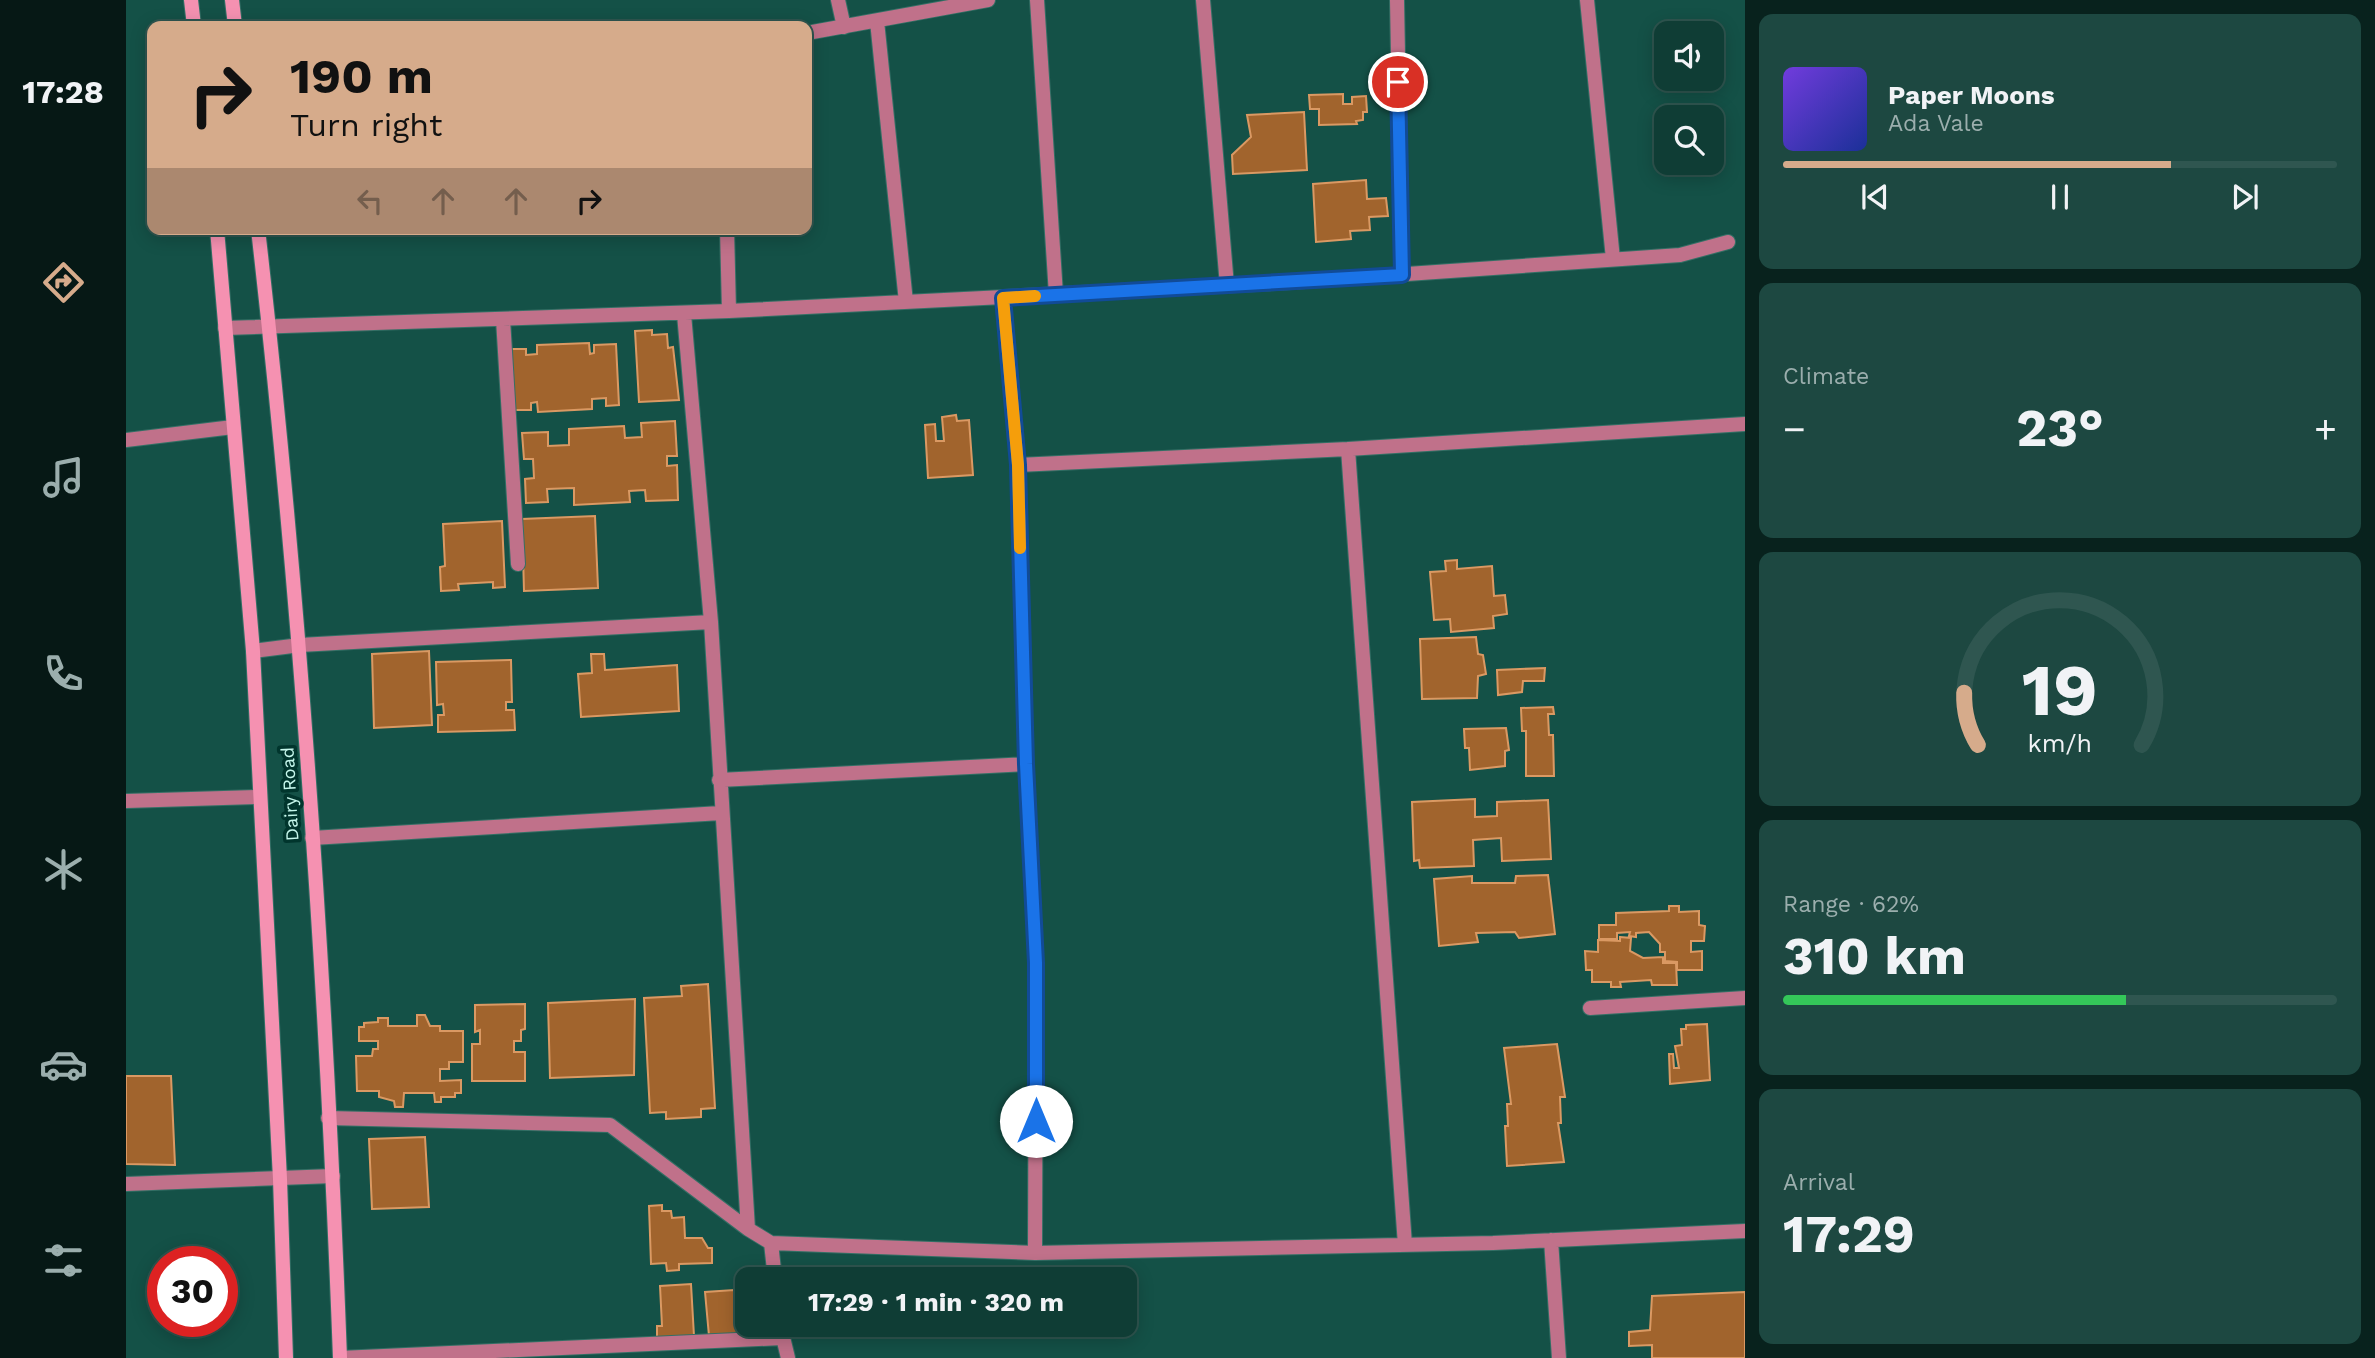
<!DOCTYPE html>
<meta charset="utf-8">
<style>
:root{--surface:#0f3d35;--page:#1d4841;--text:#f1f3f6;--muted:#9baead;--line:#2f5650;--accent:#d6ab8b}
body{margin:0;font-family:"Work Sans",sans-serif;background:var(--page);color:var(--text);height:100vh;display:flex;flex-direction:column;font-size:26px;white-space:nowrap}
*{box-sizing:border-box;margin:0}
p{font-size:23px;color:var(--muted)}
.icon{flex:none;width:38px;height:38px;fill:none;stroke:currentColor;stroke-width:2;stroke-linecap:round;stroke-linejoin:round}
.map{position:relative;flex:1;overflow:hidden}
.sheet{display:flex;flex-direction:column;gap:14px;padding:14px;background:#08221d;width:630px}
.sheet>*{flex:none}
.banner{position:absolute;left:21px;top:21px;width:665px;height:214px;border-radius:14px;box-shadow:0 4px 18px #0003,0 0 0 2px var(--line);background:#d6ab8b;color:#111;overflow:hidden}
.buttons{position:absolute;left:1528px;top:21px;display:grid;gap:14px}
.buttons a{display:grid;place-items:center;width:70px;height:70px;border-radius:14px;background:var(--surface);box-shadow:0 4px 18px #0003,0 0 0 2px var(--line);font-size:35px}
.speed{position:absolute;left:21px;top:1246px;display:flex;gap:14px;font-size:35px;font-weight:700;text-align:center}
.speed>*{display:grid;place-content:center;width:91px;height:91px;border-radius:50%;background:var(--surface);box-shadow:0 4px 18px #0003,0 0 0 2px var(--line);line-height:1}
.speed .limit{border:10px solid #d22;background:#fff;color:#111}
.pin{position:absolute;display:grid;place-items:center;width:60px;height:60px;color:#fff;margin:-30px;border:4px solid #fff;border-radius:50%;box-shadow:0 2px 7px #0007}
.me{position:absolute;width:77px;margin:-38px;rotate:0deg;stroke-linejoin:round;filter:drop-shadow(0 0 5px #0008)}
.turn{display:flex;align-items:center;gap:24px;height:147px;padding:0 28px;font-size:32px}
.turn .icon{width:91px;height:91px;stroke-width:2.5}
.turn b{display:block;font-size:49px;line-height:60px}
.lanes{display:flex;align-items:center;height:66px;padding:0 28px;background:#0003;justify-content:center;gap:35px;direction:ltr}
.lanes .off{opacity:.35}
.big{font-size:52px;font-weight:700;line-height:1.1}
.sheet .card{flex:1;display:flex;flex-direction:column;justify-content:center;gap:10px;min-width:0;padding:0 24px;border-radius:14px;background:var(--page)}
.sheet .dial{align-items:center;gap:0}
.dial svg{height:182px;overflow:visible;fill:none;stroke:var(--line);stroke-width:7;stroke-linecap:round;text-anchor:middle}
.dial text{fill:var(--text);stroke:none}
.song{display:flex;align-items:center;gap:21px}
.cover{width:84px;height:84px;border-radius:10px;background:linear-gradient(135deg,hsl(260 70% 55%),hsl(230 70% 35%))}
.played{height:7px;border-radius:4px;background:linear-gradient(90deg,var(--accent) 70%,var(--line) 70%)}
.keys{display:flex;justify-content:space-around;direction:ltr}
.heat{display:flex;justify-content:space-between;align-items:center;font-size:38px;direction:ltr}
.charge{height:10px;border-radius:5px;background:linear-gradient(90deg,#34c759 62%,var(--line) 0)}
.trip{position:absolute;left:609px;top:1267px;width:402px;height:70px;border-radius:14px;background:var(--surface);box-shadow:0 4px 18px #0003,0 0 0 2px var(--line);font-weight:700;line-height:70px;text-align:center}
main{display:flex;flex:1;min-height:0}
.tabs{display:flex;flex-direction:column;width:126px;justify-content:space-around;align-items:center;background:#061815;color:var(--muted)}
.tabs .icon{width:49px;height:49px}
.tabs .current{color:var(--accent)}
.tabs b{font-size:32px;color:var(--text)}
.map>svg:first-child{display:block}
.building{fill:#a1642d;stroke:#da9963;stroke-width:2}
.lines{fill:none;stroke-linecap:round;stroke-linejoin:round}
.service-casing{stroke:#346f65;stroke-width:16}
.minor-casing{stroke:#346f65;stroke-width:16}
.secondary-casing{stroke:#346f65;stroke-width:16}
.service{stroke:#c0718a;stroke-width:14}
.minor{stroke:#c0718a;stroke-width:14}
.secondary{stroke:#f591b1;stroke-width:14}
.route-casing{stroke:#114b97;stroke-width:18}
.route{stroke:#1a73e8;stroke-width:12}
.slow{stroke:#f59e0b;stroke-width:12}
.labels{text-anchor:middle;stroke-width:7;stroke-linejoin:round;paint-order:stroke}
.street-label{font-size:18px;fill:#c6f7ec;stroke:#01352d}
</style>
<main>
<nav class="tabs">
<b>17:28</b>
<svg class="icon current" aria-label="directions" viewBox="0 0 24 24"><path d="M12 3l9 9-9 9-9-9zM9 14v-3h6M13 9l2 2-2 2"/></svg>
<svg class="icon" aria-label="music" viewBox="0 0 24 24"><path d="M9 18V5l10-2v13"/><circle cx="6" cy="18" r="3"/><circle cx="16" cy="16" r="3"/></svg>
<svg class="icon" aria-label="phone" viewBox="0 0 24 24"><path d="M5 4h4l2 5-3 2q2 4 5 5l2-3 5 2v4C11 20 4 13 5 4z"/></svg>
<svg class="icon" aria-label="climate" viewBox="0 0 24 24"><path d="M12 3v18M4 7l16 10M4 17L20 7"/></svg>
<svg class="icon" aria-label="car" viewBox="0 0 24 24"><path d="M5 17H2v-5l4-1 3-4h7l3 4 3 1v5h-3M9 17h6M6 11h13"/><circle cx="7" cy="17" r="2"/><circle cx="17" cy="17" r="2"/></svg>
<svg class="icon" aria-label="filters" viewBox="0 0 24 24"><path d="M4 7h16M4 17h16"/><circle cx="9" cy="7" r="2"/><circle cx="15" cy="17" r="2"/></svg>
</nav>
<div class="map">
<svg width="1619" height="1358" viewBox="0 0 1619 1358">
<rect width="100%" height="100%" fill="#145147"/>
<!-- building -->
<path class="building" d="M1217,94V104H1226V97L1240,96L1241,112H1237V120L1230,121L1231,124L1193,125V109H1184L1183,95Z
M1178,112L1181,170L1107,174L1106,155L1125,137L1121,115Z
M1240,180L1241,199L1260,198L1262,216L1243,217L1244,230L1224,231L1225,239L1190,242L1187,184Z
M526,330V335L541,334L542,348L547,347L553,400L513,402L509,331Z
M463,343L464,354L468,353V345L490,344L493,405L480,406V398L466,399V409L412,412L411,402L405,403V410H388L385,349H400V355L411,354V345Z
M830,415L831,421L843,420L847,475L802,478L799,425L809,424L810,441H818L816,417Z
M549,421L551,456H541V466L551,465L552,500L520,501L519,490L503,491L504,502L448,505V488L421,489L422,502L400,503L399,479L408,478L407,459H398L396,433L422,432V446L443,445V429L498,426L499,438L516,437L515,423Z
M469,516L472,588L398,591L396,519Z
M376,521L379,587L367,588V582L332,584L333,590L315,591L314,567L319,566L317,524Z
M1331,560V569L1366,566L1368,596L1379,595L1381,614L1367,616L1368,628L1325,632L1324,619L1308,620L1304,572L1320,571L1319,561Z
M1350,637L1352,654L1357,655L1360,674L1352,676L1351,698L1296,699L1294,639Z
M303,651L306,725L248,728L246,654Z
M465,654H478L479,670L551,665L553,711L455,717L452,674L466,673Z
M385,660L386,702H380V710H388L389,730L312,732V715H318L317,704L311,705L310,662Z
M1419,668L1418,681H1397L1396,692L1372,695L1371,670Z
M1427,707L1428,714H1422L1423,735H1427L1428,776H1400V731H1396L1395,708Z
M1380,728L1383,750L1379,751V766L1344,770L1343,748H1339L1338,729Z
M1349,799V817L1371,816V802L1422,800L1425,859L1376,861L1375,838L1347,840L1348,866L1294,868L1293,860L1288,861L1286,802Z
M1422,875L1429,934L1393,938L1389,932L1350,933L1352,942L1313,946L1308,879L1346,876V883H1389L1390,876Z
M1543,906H1553V912L1573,911V925L1579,926L1578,941H1565V952L1576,951V970H1551V962L1539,961V952H1534V944L1523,932L1510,933V937L1503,936L1504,932L1491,933V939H1473V925H1490V913L1543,911Z
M1494,937L1505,938L1504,951L1517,958L1537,957V963H1550L1551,985H1526L1525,980L1494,982L1495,987H1485V982H1466V970H1460L1459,951L1472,952V940L1494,941Z
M582,984L589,1108L575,1109V1117L540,1119V1112L524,1113L518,998L556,996L555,986Z
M509,999L508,1075L424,1078L422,1003Z
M399,1004V1029L395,1030V1041H388V1052H399V1081H346V1044H354V1030L349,1032V1005Z
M291,1015H299L304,1026H314V1031H337V1062H323V1069H314V1081L335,1080V1093H329V1097H315V1102H309L308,1093H278L277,1107H269L268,1101L253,1097V1091H231L230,1056H246L247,1049H252V1041H233V1027H238V1023L252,1022V1018H262V1026H291Z
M1581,1024L1584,1080L1544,1084L1543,1054H1547L1548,1068H1553L1549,1046L1556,1045L1555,1029H1560V1025Z
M1431,1044L1439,1097H1434L1435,1123H1432L1438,1162L1381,1166L1379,1126H1382L1381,1104H1385L1378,1048Z
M0,1076H45L49,1165L0,1164Z
M299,1137L303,1207L246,1209L243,1139Z
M536,1205V1211H545L546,1218L558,1217L559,1238H576L582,1248H586V1263L553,1264V1270L541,1271L540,1263L525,1264L523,1206Z
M565,1284L568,1336L531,1338V1326H536L534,1286Z
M608,1290L612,1334L583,1336L579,1292Z
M1619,1292V1358H1526V1345L1503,1346V1332L1524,1330L1526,1296Z"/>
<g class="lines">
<defs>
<path id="service" d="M0,440L107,427
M0,801L134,797"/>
<path id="minor" d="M712,0L718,27
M911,0L930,295
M1077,0L1101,286
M1271,0L1276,275
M1461,0L1487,259
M751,21L780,302
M681,33L862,0
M601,229L603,311
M877,298L892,465L900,764L910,963L909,1253
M558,314L585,622L622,1229
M377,319L392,564
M99,328L603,311L1151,283L1554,255L1602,242
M1222,449L1279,1245
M892,465L1222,449L1619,424
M127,651L174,645L585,622
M593,780L900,764
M186,838L595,813
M1464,1008L1619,998
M202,1118L484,1125L622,1229L645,1243L909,1253L1367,1243L1619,1231
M0,1184L207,1176
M1425,1240L1433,1358
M645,1243L649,1279
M654,1325L662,1358
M214,1358L656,1338"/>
<path id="secondary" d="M65,0L68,26
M106,0L109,26
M91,229L127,651L154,1179L160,1358
M132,229C175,604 200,981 214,1358"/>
</defs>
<!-- service casing -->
<use href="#service" class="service-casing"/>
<!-- minor casing -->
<use href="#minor" class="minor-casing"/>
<!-- secondary casing -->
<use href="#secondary" class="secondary-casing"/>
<!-- service -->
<use href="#service" class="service"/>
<!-- minor -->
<use href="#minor" class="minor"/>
<!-- secondary -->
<use href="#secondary" class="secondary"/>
</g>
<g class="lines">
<defs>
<path id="route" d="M910,1121V963L900,764L892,465L877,298L1276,275L1272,82"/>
</defs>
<!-- route casing -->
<use href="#route" class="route-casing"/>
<!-- route -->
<use href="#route" class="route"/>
<!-- slow -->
<path class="slow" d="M894,548L892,465L877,298L909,296"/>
</g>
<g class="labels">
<!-- street labels -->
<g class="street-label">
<text transform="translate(164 794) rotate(-93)" y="6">Dairy Road</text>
</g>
</g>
</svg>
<div class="buttons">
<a><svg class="icon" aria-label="sound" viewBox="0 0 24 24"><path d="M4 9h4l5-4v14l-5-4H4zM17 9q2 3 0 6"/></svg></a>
<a><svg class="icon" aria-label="search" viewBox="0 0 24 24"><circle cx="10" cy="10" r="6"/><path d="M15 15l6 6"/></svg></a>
</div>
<div class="speed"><div class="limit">30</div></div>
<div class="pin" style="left:1272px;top:82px;background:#d93025"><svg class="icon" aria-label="arrive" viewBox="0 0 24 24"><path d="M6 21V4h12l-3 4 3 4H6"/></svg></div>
<svg class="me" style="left:910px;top:1121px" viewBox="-20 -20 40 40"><circle r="19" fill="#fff"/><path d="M0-13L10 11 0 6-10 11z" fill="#1a73e8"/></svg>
<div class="trip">17:29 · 1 min · 320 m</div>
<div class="banner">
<div class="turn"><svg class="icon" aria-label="right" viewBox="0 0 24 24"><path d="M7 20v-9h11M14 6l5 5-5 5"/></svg><div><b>190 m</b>Turn right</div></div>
<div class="lanes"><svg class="icon off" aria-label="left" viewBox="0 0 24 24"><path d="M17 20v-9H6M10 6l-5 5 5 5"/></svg><svg class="icon off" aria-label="ahead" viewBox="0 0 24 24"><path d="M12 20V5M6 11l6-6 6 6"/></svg><svg class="icon off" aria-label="ahead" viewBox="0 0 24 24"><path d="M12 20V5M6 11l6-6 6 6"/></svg><svg class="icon" aria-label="right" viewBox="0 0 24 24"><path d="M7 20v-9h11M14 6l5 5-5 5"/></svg></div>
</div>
</div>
<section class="sheet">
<div class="card">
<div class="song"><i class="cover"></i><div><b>Paper Moons</b><p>Ada Vale</p></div></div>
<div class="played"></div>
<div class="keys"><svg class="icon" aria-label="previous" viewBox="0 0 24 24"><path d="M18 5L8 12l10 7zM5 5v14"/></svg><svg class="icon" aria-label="pause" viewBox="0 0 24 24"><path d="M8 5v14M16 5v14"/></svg><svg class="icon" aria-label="next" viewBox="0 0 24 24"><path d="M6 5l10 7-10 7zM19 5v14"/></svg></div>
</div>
<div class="card"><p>Climate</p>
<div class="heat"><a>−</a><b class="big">23°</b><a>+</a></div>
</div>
<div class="card dial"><svg viewBox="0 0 100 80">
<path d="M14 69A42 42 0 1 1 86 69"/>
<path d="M14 69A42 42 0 0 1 8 46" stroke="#d6ab8b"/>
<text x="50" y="56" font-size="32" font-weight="700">19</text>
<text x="50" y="72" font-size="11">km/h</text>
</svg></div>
<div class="card"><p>Range · 62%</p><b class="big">310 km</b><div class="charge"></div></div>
<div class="card"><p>Arrival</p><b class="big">17:29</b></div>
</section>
</main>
